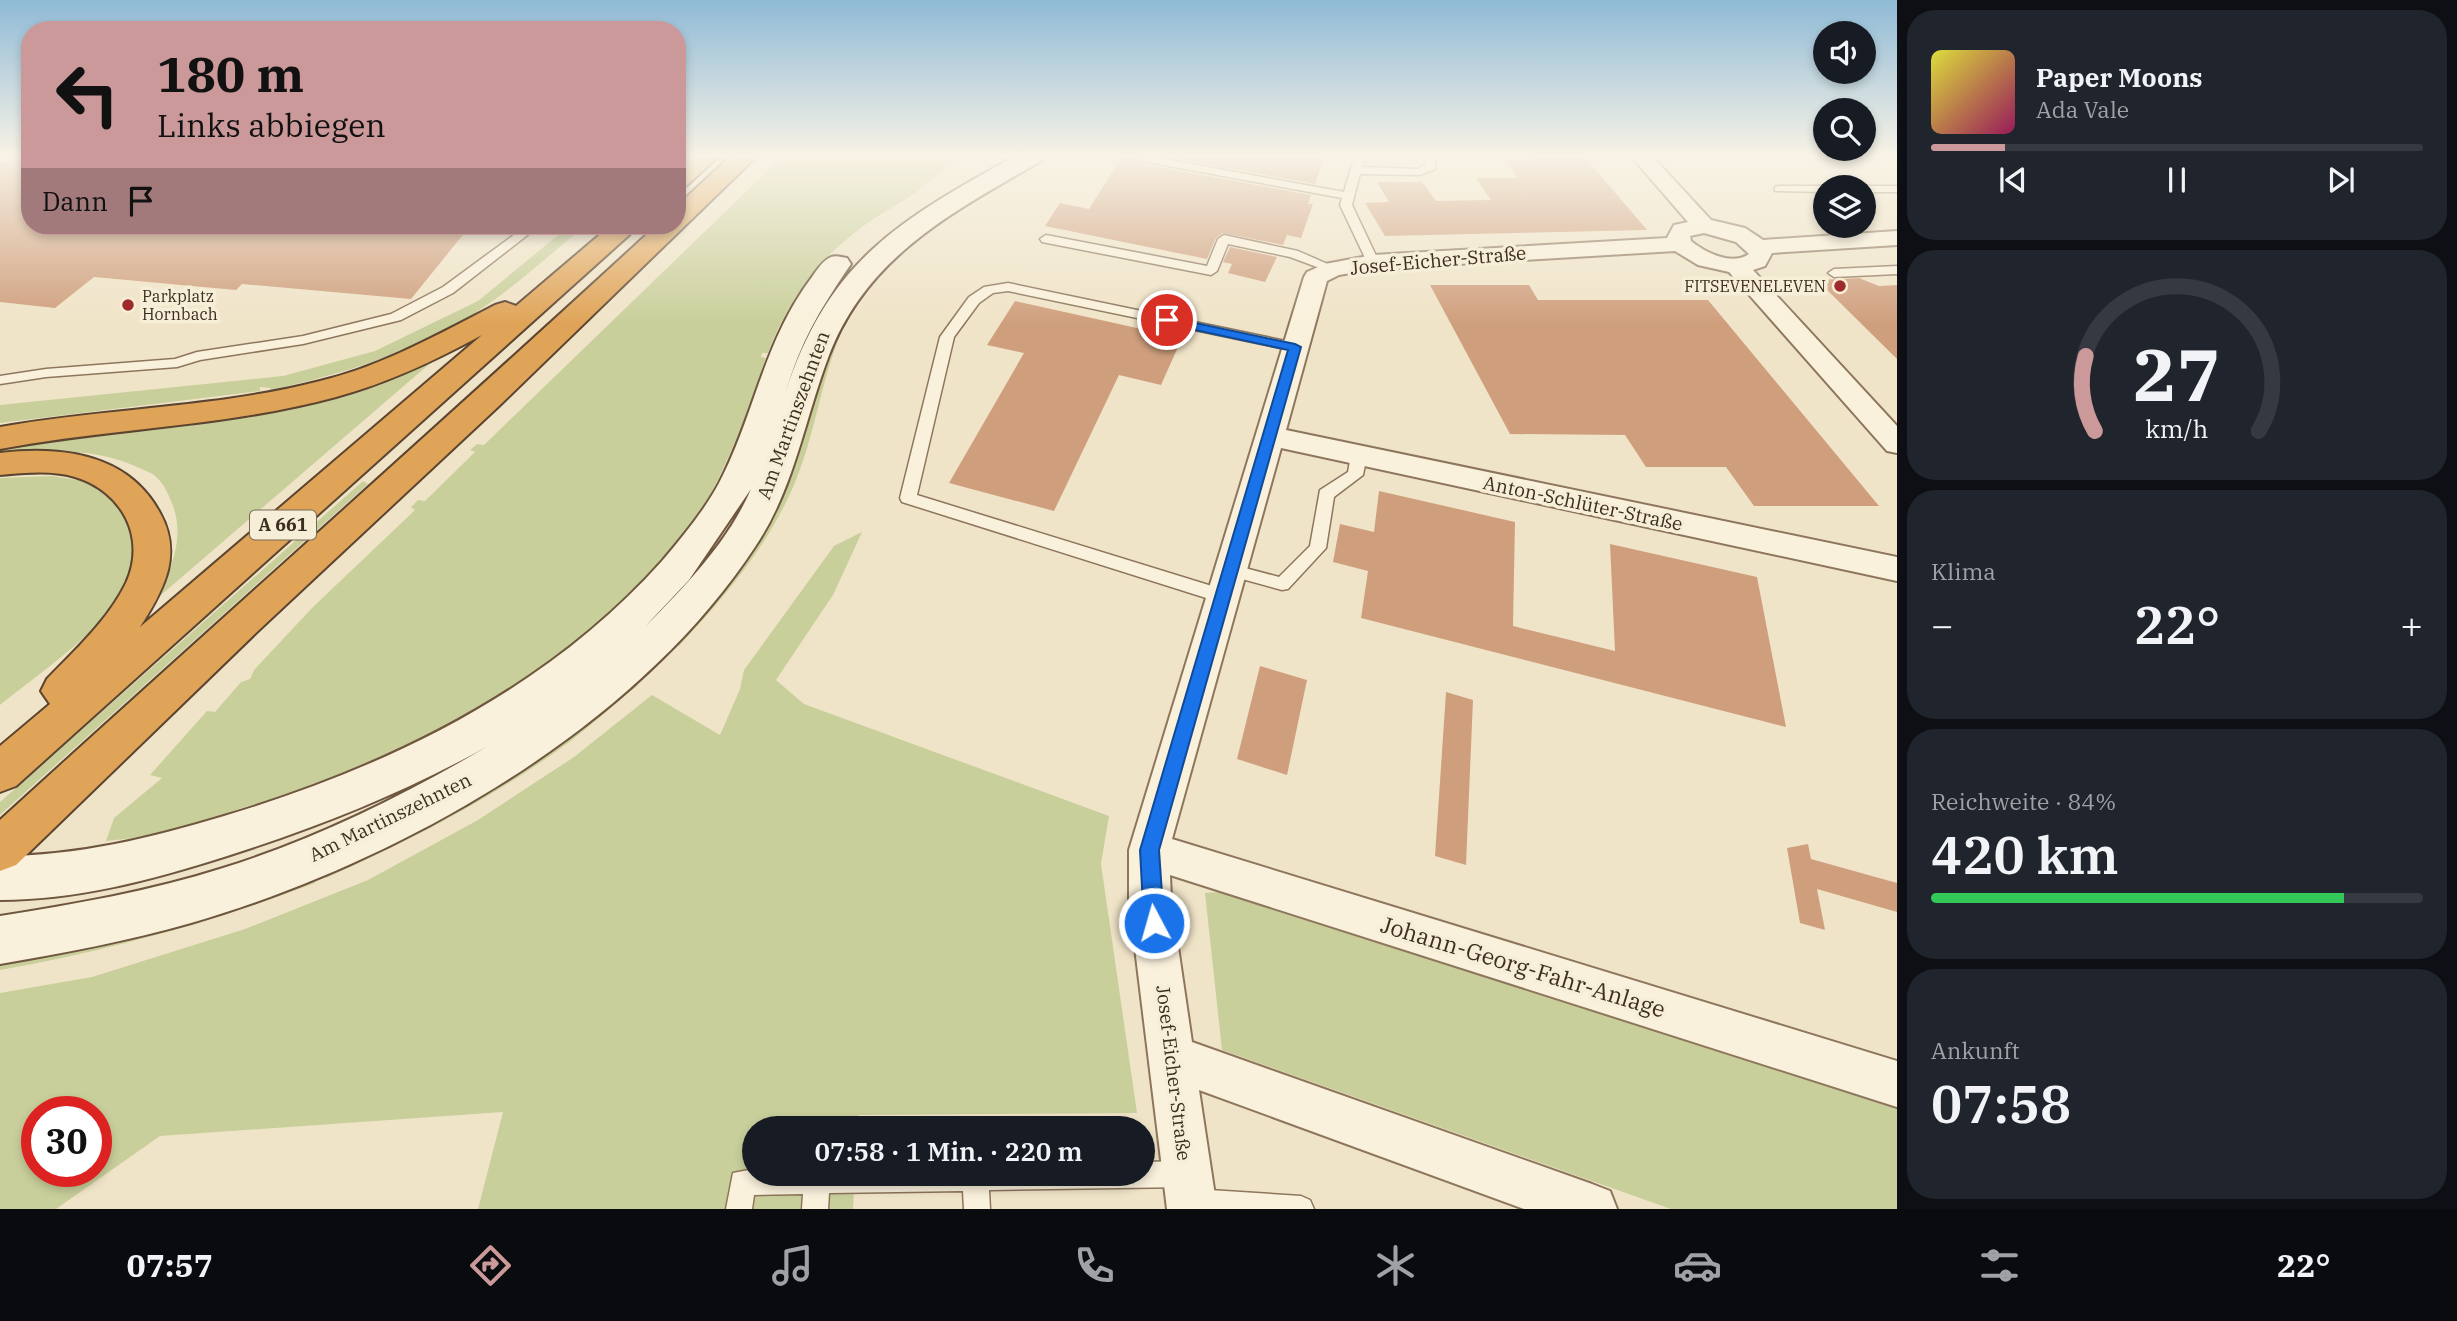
<!DOCTYPE html>
<html lang="de">
<meta charset="utf-8">
<style>
:root{--surface:#171b24;--page:#20242c;--text:#f1f3f6;--muted:#9ea1a6;--line:#363941;--accent:#cc999b}
body{margin:0;font-family:"IBM Plex Serif",serif;background:var(--page);color:var(--text);height:100vh;display:flex;flex-direction:column;font-size:26px;white-space:nowrap}
*{box-sizing:border-box;margin:0}
p{font-size:23px;color:var(--muted)}
.icon{flex:none;width:38px;height:38px;fill:none;stroke:currentColor;stroke-width:2;stroke-linecap:round;stroke-linejoin:round}
.map{position:relative;flex:1;overflow:hidden}
.side{display:flex;flex-direction:column;gap:10px;padding:10px;background:#0d0f14;width:560px}
.side>*{flex:none}
.guide{position:absolute;left:21px;top:21px;width:665px;height:214px;border-radius:28px;box-shadow:0 4px 10px #0003;background:#cc999b;color:#111;overflow:hidden}
.tools{position:absolute;left:1813px;top:21px;display:grid;gap:14px}
.tools a{display:grid;place-items:center;width:63px;height:63px;border-radius:50%;background:var(--surface);box-shadow:0 4px 10px #0003;font-size:35px}
.speed{position:absolute;left:21px;top:1096px;display:flex;gap:14px;font-size:35px;font-weight:700;text-align:center}
.speed>*{display:grid;place-content:center;width:91px;height:91px;border-radius:50%;background:var(--surface);box-shadow:0 4px 10px #0003;line-height:1}
.speed .limit{border:10px solid #d22;background:#fff;color:#111}
.pin{position:absolute;display:grid;place-items:center;width:60px;height:60px;color:#fff;margin:-30px;border:4px solid #fff;border-radius:50%;box-shadow:0 2px 7px #0007}
.me{position:absolute;width:77px;margin:-38px;rotate:354deg;stroke-linejoin:round;filter:drop-shadow(0 0 5px #0008)}
.turn{display:flex;align-items:center;gap:24px;height:147px;padding:0 21px;font-size:32px}
.turn .icon{width:91px;height:91px;stroke-width:2.5}
.turn b{display:block;font-size:49px;line-height:60px}
.then{display:flex;align-items:center;height:66px;padding:0 21px;background:#0003;gap:14px;font-size:26px}
.big{font-size:52px;font-weight:600;line-height:1.1}
.side .tile{flex:1;display:flex;flex-direction:column;justify-content:center;gap:10px;min-width:0;padding:0 24px;border-radius:28px;background:var(--page)}
.side .dial{align-items:center;gap:0}
.dial svg{height:182px;overflow:visible;fill:none;stroke:var(--line);stroke-width:7;stroke-linecap:round;text-anchor:middle}
.dial text{fill:var(--text);stroke:none}
.song{display:flex;align-items:center;gap:21px}
.cover{width:84px;height:84px;border-radius:10px;background:linear-gradient(135deg,hsl(60 70% 55%),hsl(330 70% 35%))}
.played{height:7px;border-radius:4px;background:linear-gradient(90deg,var(--accent) 15%,var(--line) 15%)}
.keys{display:flex;justify-content:space-around;direction:ltr}
.heat{display:flex;justify-content:space-between;align-items:center;font-size:38px;direction:ltr}
.charge{height:10px;border-radius:5px;background:linear-gradient(90deg,#34c759 84%,var(--line) 0)}
.trip{position:absolute;left:742px;top:1116px;width:413px;height:70px;border-radius:35px;background:var(--surface);box-shadow:0 4px 10px #0003;font-weight:600;line-height:70px;text-align:center}
.dock{display:flex;height:112px;justify-content:space-around;align-items:center;background:#090b0e;color:var(--muted)}
.dock .icon{width:49px;height:49px}
.dock .selected{color:var(--accent)}
.dock b{font-size:32px;color:var(--text)}
main{display:flex;flex:1;min-height:0}
.map>svg:first-child{display:block}
.green{fill:#c9cf9b;fill-rule:evenodd}
.building{fill:#cf9f7d}
.lines{fill:none;stroke-linecap:round;stroke-linejoin:round}
.lane-casing{stroke:#8d765c;stroke-width:3}
.street-casing{stroke:#8d765c;stroke-width:4}
.secondary-casing{stroke:#6f573f;stroke-width:4}
.highway-casing{stroke:#5b4430;stroke-width:4}
.lane{fill:#faf1dc;fill-rule:evenodd}
.street{fill:#faf1dc;fill-rule:evenodd}
.secondary{fill:#faf1dc;fill-rule:evenodd}
.highway{fill:#e0a458;fill-rule:evenodd}
.route{fill:#1a73e8;stroke:#114b97;stroke-width:2}
.poi-dot{fill:#9e2a2b;stroke:#f7eed8;stroke-width:2.5}
.labels{text-anchor:middle;stroke-width:7;stroke-linejoin:round;paint-order:stroke}
.far-poi-label{font-size:16px;fill:#3d2e20;stroke:#f7eed8;text-anchor:end}
.shield{fill:#f7eed8;stroke:#756857;stroke-width:2}
.shield-label{font-size:18px;font-weight:bold;fill:#3d2e20}
.street-label{font-size:19px;fill:#3d2e20;stroke:#f7eed8}
.near-street-label{font-size:23px;fill:#3d2e20;stroke:#f7eed8}
</style>
<main>
<div class="map">
<svg width="1897" height="1209" viewBox="0 0 1897 1209">
<rect width="100%" height="100%" fill="#f0e4c8"/>
<!-- green -->
<path class="green" d="M784,155H968C946,165 931,182 912,195C896,206 878,215 862,227C819,259 786,302 768,353H762L761,357L766,358C742,426 718,496 672,553C595,647 482,719 371,765C333,780 294,792 255,804C207,819 157,837 106,841L114,818L162,778L150,775L207,711L215,712L241,682L250,679L254,670L313,607L415,510L411,507L418,500L425,501L475,452L470,450L477,444L484,445Z
M569,226H585C549,255 514,288 475,313C412,353 343,374 270,390V388L260,387V391L0,423V405L283,376L375,351L478,301Z
M887,265C872,283 857,301 846,322C822,372 817,429 796,480C770,544 725,596 679,646L674,643C711,598 754,555 780,502C810,442 813,360 851,305C861,291 875,278 887,265Z
M433,358L434,360L161,595L158,594C173,567 184,536 173,506C169,496 165,485 157,478C153,473 144,470 139,468C94,446 47,451 0,456V448L123,430Z
M52,476L90,482L117,495L138,522C135,540 136,565 130,582C113,623 35,677 0,705V478Z
M363,481L368,484L0,815V802Z
M862,532L833,595L776,680L804,704L1109,816L1101,864L1137,1113L858,1115L857,1129H754V1174H855L853,1209H478L503,1112L160,1136L56,1209H0V993L92,977L245,929L368,880L478,820L574,757L652,695L720,735L740,689L744,670L834,546ZM37,1111H96V1171H37Z
M633,682L638,685C616,703 594,723 572,740C497,796 411,840 326,878L329,868Z
M318,873L315,883C212,922 108,951 0,970V959Z
M1234,891L1897,1099V1209H1671L1222,1050L1205,893Z"/>
<!-- building -->
<path class="building" d="M1123,155H1144L1139,160L1147,165L1311,195L1308,204H1313L1301,238L1287,235L1283,245L1223,233L1216,238L1207,259L1045,226L1060,203L1089,209Z
M1155,155H1325L1315,184Z
M1524,155H1583L1647,230L1385,236L1365,203L1389,202L1377,182H1422L1436,201L1491,200L1476,178H1518L1505,161L1529,160Z
M30,158V226H470L411,299L242,284L236,290L94,277L55,308L0,302V163Z
M1230,247L1277,257L1265,282L1228,273L1232,264L1223,262Z
M1859,278L1879,286L1897,285V359L1817,280Z
M1430,285H1529L1538,300H1708L1879,506H1754L1726,467H1646L1625,435L1510,434Z
M1015,301L1182,338L1161,385L1119,375L1054,511L949,483L1024,353L987,345Z
M1379,491L1515,522L1513,626L1615,651L1610,544L1757,577L1786,727L1361,618L1368,571L1333,562L1340,524L1374,532Z
M1260,666L1307,680L1287,775L1237,759Z
M1446,692L1473,700L1466,865L1435,856Z
M1808,844L1811,859L1897,883V912L1817,889L1825,930L1800,923L1787,848Z"/>
<g class="lines">
<defs>
<path id="lane" d="M1355,155H1365L1362,167L1418,169L1425,165V155H1435V169L1419,175L1360,174L1352,205L1379,262L1373,266L1367,262L1340,205L1342,198L1147,162L1141,159L1147,156L1344,192Z
M1779,186H1825L1830,187H1825V192L1775,191V187Z
M1864,186H1897V192H1864V187H1859Z
M526,226H539L453,293L401,320L303,344L200,360L177,367L46,377L0,384V376L46,369L175,359L197,352L303,336L391,314L443,287Z
M1046,235L1207,266L1218,239L1224,235L1298,251L1339,269L1333,273L1290,257L1228,244L1217,271L1211,275L1042,242L1040,239Z
M1897,266V274L1834,277L1828,273L1834,269Z
M1008,283L1300,344L1302,347L1295,351L1008,291L993,293L979,303L954,337L917,495L1228,591L1231,596L1228,601L1222,603L902,502L900,498L940,337L969,297L984,287Z
M1359,450L1367,455L1363,475L1334,497L1326,548L1288,589L1282,590L1224,574L1221,570L1224,566L1230,564L1279,577L1310,546L1320,490L1348,472L1351,455Z
M1187,1161L1196,1165L1200,1174L1196,1183L1187,1187L989,1190L990,1209H964L963,1191L829,1193L828,1209H802L803,1194L754,1195L752,1209H726L733,1173L754,1169V1174H1143V1162Z
M1194,1189L1301,1196L1310,1200L1314,1209H1184L1181,1202L1185,1193Z"/>
<path id="street" d="M1630,155H1651L1711,220L1745,228L1763,240L1897,231V245L1772,253L1765,266L1753,270L1897,426V453L1887,451L1729,272L1698,265L1675,251L1373,269L1339,275L1327,281L1286,430L1897,557V581L1281,448L1172,839L1897,1061V1107L1170,875L1171,899L1192,1042L1592,1184L1610,1191L1617,1209H1524L1199,1090L1217,1209H1167L1129,899V850L1304,277L1307,272L1325,264L1373,255L1667,238L1674,225L1688,222ZM1704,233L1736,242L1749,254C1732,266 1706,253 1691,241L1690,236Z"/>
<path id="secondary" d="M1017,155H1046L1043,160C953,212 866,256 828,358C804,422 794,489 755,547C635,730 398,863 191,923C128,941 64,953 0,964V916C75,904 151,891 223,868C316,839 405,795 488,746C404,793 316,828 224,857C151,880 77,900 0,900V856C77,856 151,838 224,816C388,767 547,690 662,561C684,535 709,505 723,475C756,408 765,339 812,277C817,270 823,260 831,257C836,255 841,257 847,258L851,264C819,311 802,339 785,394C828,260 900,220 1017,155ZM751,489C727,545 681,590 639,633L689,580Z"/>
<path id="highway" d="M694,155H720L686,186L677,188V168Z
M732,155H758L501,404L260,629L16,865L0,871V820C218,621 439,426 656,226H677V206Z
M610,226H639L16,786L0,792V746L50,704L41,691L47,679C75,650 108,620 126,583C147,538 122,491 75,477C51,470 25,473 0,475V453C61,446 128,453 160,513C170,531 173,549 168,570C163,590 151,610 140,627L482,335C436,360 388,383 336,397C226,427 111,428 0,449V427C106,408 216,408 320,381C382,366 439,334 495,305L505,302L516,306Z"/>
</defs>
<!-- lane casing -->
<use href="#lane" class="lane-casing"/>
<!-- street casing -->
<use href="#street" class="street-casing"/>
<!-- secondary casing -->
<use href="#secondary" class="secondary-casing"/>
<!-- highway casing -->
<use href="#highway" class="highway-casing"/>
<!-- lane -->
<use href="#lane" class="lane"/>
<!-- street -->
<use href="#street" class="street"/>
<!-- secondary -->
<use href="#secondary" class="secondary"/>
<!-- highway -->
<use href="#highway" class="highway"/>
</g>
<!-- sky -->
<linearGradient id="sky" x2="0" y2="1"><stop stop-color="#8fbad6"/><stop offset="0.48" stop-color="#f8f3e6"/><stop offset="1" stop-color="#f8f3e6" stop-opacity="0"/></linearGradient>
<rect width="1897" height="324" fill="url(#sky)"/>
<!-- route -->
<path class="route" d="M1167,317L1295,344L1301,347L1159,850L1164,923L1161,930L1154,933L1147,930L1144,923L1140,850L1288,350L1163,323L1161,320Z"/>
<!-- markers -->
<g class="poi-dot">
<circle cx="1840" cy="286" r="7"/>
<circle cx="128" cy="305" r="7"/>
</g>
<g class="labels">
<!-- far-poi labels -->
<g class="far-poi-label">
<text x="1826" y="292">FITSEVENELEVEN</text>
<text x="142" y="302" text-anchor="start">Parkplatz<tspan x="142" dy="18">Hornbach</tspan></text>
</g>
<!-- shield labels -->
<rect class="shield" x="250" y="510.5" width="66" height="29" rx="5"/>
<g class="shield-label">
<text x="283" y="531">A 661</text>
</g>
<!-- street labels -->
<g class="street-label">
<text transform="translate(1438 260) rotate(-5)" y="7">Josef-Eicher-Straße</text>
<text transform="translate(793 415) rotate(-70)" y="7">Am Martinszehnten</text>
<text transform="translate(1583 503) rotate(12)" y="7">Anton-Schlüter-Straße</text>
<text transform="translate(390 817) rotate(-26)" y="7">Am Martinszehnten</text>
<text transform="translate(1174 1073) rotate(83)" y="7">Josef-Eicher-Straße</text>
</g>
<!-- near-street labels -->
<g class="near-street-label">
<text transform="translate(1523 967) rotate(17)" y="8">Johann-Georg-Fahr-Anlage</text>
</g>
</g>
</svg>
<div class="tools">
<a><svg class="icon" aria-label="sound" viewBox="0 0 24 24"><path d="M4 9h4l5-4v14l-5-4H4zM17 9q2 3 0 6"/></svg></a>
<a><svg class="icon" aria-label="search" viewBox="0 0 24 24"><circle cx="10" cy="10" r="6"/><path d="M15 15l6 6"/></svg></a>
<a><svg class="icon" aria-label="layers" viewBox="0 0 24 24"><path d="M12 4l9 5-9 5-9-5zM3 14l9 5 9-5"/></svg></a>
</div>
<div class="speed"><div class="limit">30</div></div>
<div class="pin" style="left:1167px;top:320px;background:#d93025"><svg class="icon" aria-label="arrive" viewBox="0 0 24 24"><path d="M6 21V4h12l-3 4 3 4H6"/></svg></div>
<svg class="me" style="left:1154px;top:923px" viewBox="-20 -20 40 40"><circle r="17" fill="#1a73e8" stroke="#fff" stroke-width="3"/><path d="M0-11L8 9 0 5-8 9z" fill="#fff"/></svg>
<div class="trip">07:58 · 1 Min. · 220 m</div>
<div class="guide">
<div class="turn"><svg class="icon" aria-label="left" viewBox="0 0 24 24"><path d="M17 20v-9H6M10 6l-5 5 5 5"/></svg><div><b>180 m</b>Links abbiegen</div></div>
<div class="then">Dann<svg class="icon" aria-label="arrive" viewBox="0 0 24 24"><path d="M6 21V4h12l-3 4 3 4H6"/></svg></div>
</div>
</div>
<section class="side">
<div class="tile">
<div class="song"><i class="cover"></i><div><b>Paper Moons</b><p>Ada Vale</p></div></div>
<div class="played"></div>
<div class="keys"><svg class="icon" aria-label="previous" viewBox="0 0 24 24"><path d="M18 5L8 12l10 7zM5 5v14"/></svg><svg class="icon" aria-label="pause" viewBox="0 0 24 24"><path d="M8 5v14M16 5v14"/></svg><svg class="icon" aria-label="next" viewBox="0 0 24 24"><path d="M6 5l10 7-10 7zM19 5v14"/></svg></div>
</div>
<div class="tile dial"><svg viewBox="0 0 100 80">
<path d="M14 69A42 42 0 1 1 86 69"/>
<path d="M14 69A42 42 0 0 1 10 36" stroke="#cc999b"/>
<text x="50" y="56" font-size="32" font-weight="700">27</text>
<text x="50" y="72" font-size="11">km/h</text>
</svg></div>
<div class="tile"><p>Klima</p>
<div class="heat"><a>−</a><b class="big">22°</b><a>+</a></div>
</div>
<div class="tile"><p>Reichweite · 84%</p><b class="big">420 km</b><div class="charge"></div></div>
<div class="tile"><p>Ankunft</p><b class="big">07:58</b></div>
</section>
</main>
<nav class="dock">
<b>07:57</b>
<svg class="icon selected" aria-label="directions" viewBox="0 0 24 24"><path d="M12 3l9 9-9 9-9-9zM9 14v-3h6M13 9l2 2-2 2"/></svg>
<svg class="icon" aria-label="music" viewBox="0 0 24 24"><path d="M9 18V5l10-2v13"/><circle cx="6" cy="18" r="3"/><circle cx="16" cy="16" r="3"/></svg>
<svg class="icon" aria-label="phone" viewBox="0 0 24 24"><path d="M5 4h4l2 5-3 2q2 4 5 5l2-3 5 2v4C11 20 4 13 5 4z"/></svg>
<svg class="icon" aria-label="climate" viewBox="0 0 24 24"><path d="M12 3v18M4 7l16 10M4 17L20 7"/></svg>
<svg class="icon" aria-label="car" viewBox="0 0 24 24"><path d="M5 17H2v-5l4-1 3-4h7l3 4 3 1v5h-3M9 17h6M6 11h13"/><circle cx="7" cy="17" r="2"/><circle cx="17" cy="17" r="2"/></svg>
<svg class="icon" aria-label="filters" viewBox="0 0 24 24"><path d="M4 7h16M4 17h16"/><circle cx="9" cy="7" r="2"/><circle cx="15" cy="17" r="2"/></svg>
<b>22°</b>
</nav>
